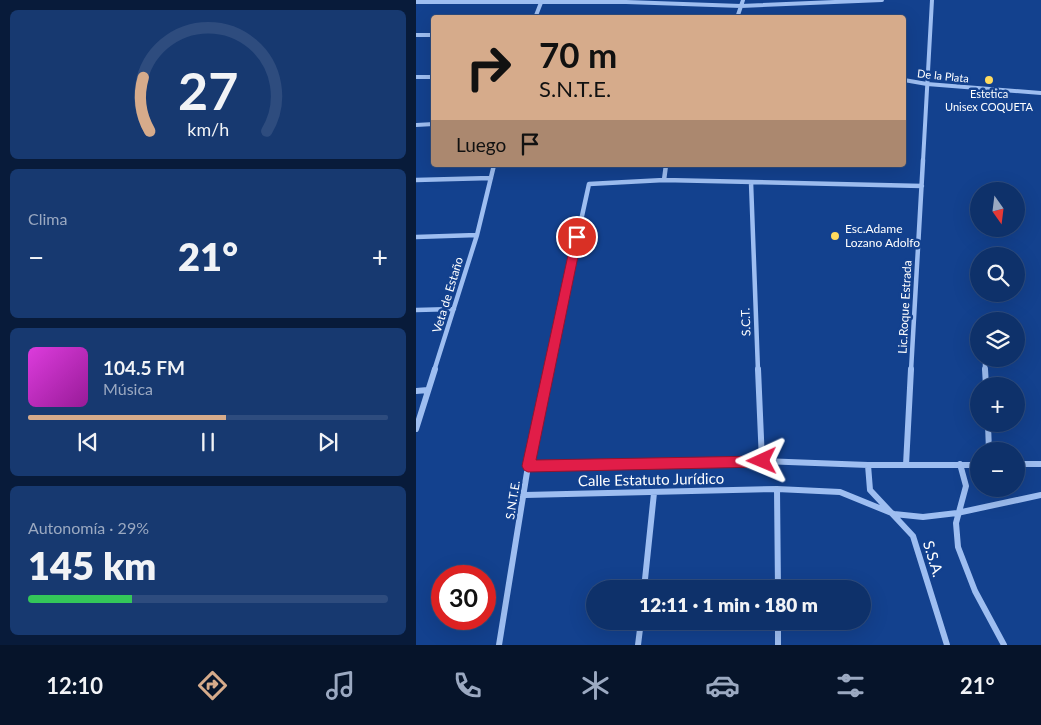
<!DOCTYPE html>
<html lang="es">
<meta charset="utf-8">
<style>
:root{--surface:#0e316a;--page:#173970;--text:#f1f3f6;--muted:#9ba9c1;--line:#2e4c7e;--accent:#d6ab8b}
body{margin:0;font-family:Lato,sans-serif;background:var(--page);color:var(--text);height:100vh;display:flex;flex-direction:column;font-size:19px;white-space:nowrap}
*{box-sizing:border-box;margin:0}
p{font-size:16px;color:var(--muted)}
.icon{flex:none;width:28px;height:28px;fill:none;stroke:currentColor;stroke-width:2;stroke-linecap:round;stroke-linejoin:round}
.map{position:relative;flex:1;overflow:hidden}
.sheet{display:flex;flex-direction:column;gap:10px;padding:10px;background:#081b3a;width:416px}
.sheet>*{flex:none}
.guide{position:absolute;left:15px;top:15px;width:475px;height:152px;border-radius:5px;box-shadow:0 5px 20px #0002,0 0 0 1px var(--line);background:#d6ab8b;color:#111;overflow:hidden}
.needle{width:32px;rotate:166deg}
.fabs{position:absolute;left:554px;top:182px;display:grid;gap:10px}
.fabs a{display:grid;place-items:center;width:55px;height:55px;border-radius:50%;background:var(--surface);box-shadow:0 5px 20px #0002,0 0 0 1px var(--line);font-size:25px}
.speed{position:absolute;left:15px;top:565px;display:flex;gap:10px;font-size:25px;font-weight:700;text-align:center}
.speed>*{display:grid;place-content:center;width:65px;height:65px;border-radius:50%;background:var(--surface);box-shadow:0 5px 20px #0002,0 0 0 1px var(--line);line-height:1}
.speed .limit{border:8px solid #d22;background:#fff;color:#111}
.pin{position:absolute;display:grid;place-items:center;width:42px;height:42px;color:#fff;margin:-21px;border:2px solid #fff;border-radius:50%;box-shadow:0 1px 5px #0007}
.me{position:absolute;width:55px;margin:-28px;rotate:269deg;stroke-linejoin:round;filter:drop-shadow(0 0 4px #0008)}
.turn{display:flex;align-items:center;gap:18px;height:105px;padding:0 25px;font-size:22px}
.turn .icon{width:65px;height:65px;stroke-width:2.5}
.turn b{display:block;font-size:35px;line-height:42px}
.then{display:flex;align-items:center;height:48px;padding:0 25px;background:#0003;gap:10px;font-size:19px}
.big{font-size:38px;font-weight:800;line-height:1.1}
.sheet .card{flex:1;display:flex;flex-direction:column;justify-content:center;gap:8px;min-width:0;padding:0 18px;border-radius:8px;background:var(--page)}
.sheet .dial{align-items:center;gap:0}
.dial svg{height:130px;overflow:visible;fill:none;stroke:var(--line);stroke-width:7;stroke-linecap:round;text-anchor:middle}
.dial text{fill:var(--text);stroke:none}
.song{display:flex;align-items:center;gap:15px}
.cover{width:60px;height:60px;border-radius:8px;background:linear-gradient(135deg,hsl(300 70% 55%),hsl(300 70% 35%))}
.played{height:5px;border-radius:2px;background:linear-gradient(90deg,var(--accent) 55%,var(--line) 55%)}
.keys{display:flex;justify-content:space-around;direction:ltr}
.heat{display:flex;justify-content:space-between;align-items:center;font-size:28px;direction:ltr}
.charge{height:8px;border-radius:4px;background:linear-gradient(90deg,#34c759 29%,var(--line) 0)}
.trip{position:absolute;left:170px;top:580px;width:285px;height:50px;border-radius:25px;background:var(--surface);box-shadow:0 5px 20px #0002,0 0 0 1px var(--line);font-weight:800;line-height:50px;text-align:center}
.tab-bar{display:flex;height:80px;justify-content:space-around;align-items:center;background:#06142a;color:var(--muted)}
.tab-bar .icon{width:35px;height:35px}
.tab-bar .on{color:var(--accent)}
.tab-bar b{font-size:22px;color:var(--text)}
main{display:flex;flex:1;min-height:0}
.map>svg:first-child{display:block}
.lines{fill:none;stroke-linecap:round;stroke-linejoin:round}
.street-far2{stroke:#9ebef1;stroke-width:4}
.street-far1{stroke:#9ebef1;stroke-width:4.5}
.street{stroke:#9ebef1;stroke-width:6}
.route{fill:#e11d48;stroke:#92132f}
.poi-dot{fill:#ffdb5e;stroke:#13418e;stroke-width:2}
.labels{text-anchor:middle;stroke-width:5;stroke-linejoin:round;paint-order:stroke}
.far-street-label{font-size:11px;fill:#fff;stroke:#13418e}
.far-poi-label{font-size:11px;fill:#fff;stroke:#13418e}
.poi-label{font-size:12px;fill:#fff;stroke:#13418e;text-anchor:start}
.street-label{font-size:12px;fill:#fff;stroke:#13418e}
.near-street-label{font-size:15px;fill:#fff;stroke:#13418e}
</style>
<main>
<section class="sheet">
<div class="card dial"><svg viewBox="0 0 100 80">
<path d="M14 69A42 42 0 1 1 86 69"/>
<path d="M14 69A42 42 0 0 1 10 36" stroke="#d6ab8b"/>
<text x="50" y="56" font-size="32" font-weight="700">27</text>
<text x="50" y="72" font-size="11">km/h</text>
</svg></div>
<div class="card"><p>Clima</p>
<div class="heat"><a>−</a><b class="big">21°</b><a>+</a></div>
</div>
<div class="card">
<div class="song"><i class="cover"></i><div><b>104.5 FM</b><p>Música</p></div></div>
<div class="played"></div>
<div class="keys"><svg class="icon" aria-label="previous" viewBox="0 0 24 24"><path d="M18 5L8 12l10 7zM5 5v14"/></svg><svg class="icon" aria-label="pause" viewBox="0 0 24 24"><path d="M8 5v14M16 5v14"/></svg><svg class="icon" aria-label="next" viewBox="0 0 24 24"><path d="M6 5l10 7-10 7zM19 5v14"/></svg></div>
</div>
<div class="card"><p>Autonomía · 29%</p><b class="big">145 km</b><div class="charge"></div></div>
</section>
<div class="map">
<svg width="625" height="645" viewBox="0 0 625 645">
<rect width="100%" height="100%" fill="#13418e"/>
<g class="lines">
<!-- street-far2 -->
<path class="street-far2" d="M0,2H210L325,6L466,0
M119,18L126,0
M321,18L327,0
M0,35H18
M0,77H18
M488,80L511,84L625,93
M0,125L18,124
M507,161L516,0"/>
<!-- street-far1 -->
<path class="street-far1" d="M0,180L75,178
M248,180L250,165
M335,182L342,371
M0,237L61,235
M0,310L38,309
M569,359V371
M18,371L61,235L78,165
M132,371L173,184L248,180L506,186
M495,371L507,160"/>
<!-- street -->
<path class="street" d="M342,369L346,461
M569,369L570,386
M0,391L12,390
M572,424L573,451
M0,429L19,369
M544,464L550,486L540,523L542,547L559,591L588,645
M600,464H625
M452,465L454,490L497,536L531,645
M490,465L495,369
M112,466L346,461L452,465H562
M361,489L362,589
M109,495L361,489L424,492L478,514L507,517L541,513L625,495
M228,589L238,493
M362,621V645
M83,645L112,466L132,369
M222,645L225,621"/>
</g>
<!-- route -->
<path class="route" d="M161,234L166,237L120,460L346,456L350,457L352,461L350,465L346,467L112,472L108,470L106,466L156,237Z"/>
<!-- markers -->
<g class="poi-dot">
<circle cx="573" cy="80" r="5"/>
<circle cx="419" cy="236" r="5"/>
</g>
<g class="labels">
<!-- far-street labels -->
<g class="far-street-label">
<text transform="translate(527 76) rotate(6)" y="4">De la Plata</text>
</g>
<!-- far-poi labels -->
<g class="far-poi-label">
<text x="573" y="98">Estetica<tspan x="573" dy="13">Unisex COQUETA</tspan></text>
</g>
<!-- poi labels -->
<g class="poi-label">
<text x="429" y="233">Esc.Adame<tspan x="429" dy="14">Lozano Adolfo</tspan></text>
</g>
<!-- street labels -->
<g class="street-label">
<text transform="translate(32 295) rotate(-73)" y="4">Veta de Estaño</text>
<text transform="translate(489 307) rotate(-87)" y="4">Lic.Roque Estrada</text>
<text transform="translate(330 322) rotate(-92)" y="4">S.C.T.</text>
<text transform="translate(97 500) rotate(-81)" y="4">S.N.T.E.</text>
</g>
<!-- near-street labels -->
<g class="near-street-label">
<text transform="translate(235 480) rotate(-1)" y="5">Calle Estatuto Jurídico</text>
<text transform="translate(517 559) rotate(73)" y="5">S.S.A.</text>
</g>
</g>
</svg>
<div class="fabs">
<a><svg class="needle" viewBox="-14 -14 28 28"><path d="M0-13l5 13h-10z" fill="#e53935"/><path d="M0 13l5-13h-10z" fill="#9ba9c1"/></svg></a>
<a><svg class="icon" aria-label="search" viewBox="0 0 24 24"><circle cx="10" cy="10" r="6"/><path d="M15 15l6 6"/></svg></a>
<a><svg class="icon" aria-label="layers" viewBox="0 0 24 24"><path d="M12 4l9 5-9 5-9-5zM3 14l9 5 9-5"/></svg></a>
<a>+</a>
<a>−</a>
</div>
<div class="speed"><div class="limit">30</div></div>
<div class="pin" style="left:161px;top:237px;background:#d93025"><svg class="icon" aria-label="arrive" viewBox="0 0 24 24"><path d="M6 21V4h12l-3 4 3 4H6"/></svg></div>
<svg class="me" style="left:346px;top:461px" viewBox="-20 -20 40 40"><path d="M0-17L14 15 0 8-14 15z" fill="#e11d48" stroke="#fff" stroke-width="4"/></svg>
<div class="trip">12:11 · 1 min · 180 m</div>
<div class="guide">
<div class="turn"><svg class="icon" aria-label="right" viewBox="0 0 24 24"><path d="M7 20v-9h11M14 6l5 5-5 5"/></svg><div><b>70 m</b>S.N.T.E.</div></div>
<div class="then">Luego<svg class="icon" aria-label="arrive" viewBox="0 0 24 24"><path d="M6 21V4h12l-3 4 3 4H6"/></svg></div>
</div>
</div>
</main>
<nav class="tab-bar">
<b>12:10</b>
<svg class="icon on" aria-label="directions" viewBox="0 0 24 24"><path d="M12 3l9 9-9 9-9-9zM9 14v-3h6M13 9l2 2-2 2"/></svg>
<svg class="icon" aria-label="music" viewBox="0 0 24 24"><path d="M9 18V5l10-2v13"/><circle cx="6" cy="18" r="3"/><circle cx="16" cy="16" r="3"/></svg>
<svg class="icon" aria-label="phone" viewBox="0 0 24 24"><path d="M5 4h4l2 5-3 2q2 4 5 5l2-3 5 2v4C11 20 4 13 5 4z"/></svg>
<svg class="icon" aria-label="climate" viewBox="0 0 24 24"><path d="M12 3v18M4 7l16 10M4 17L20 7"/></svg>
<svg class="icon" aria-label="car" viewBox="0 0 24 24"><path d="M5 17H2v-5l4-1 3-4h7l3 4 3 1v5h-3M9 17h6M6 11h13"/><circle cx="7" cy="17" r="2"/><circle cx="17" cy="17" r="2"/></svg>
<svg class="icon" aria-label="filters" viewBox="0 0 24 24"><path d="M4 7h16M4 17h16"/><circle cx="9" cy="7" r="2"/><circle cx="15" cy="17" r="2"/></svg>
<b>21°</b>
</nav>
